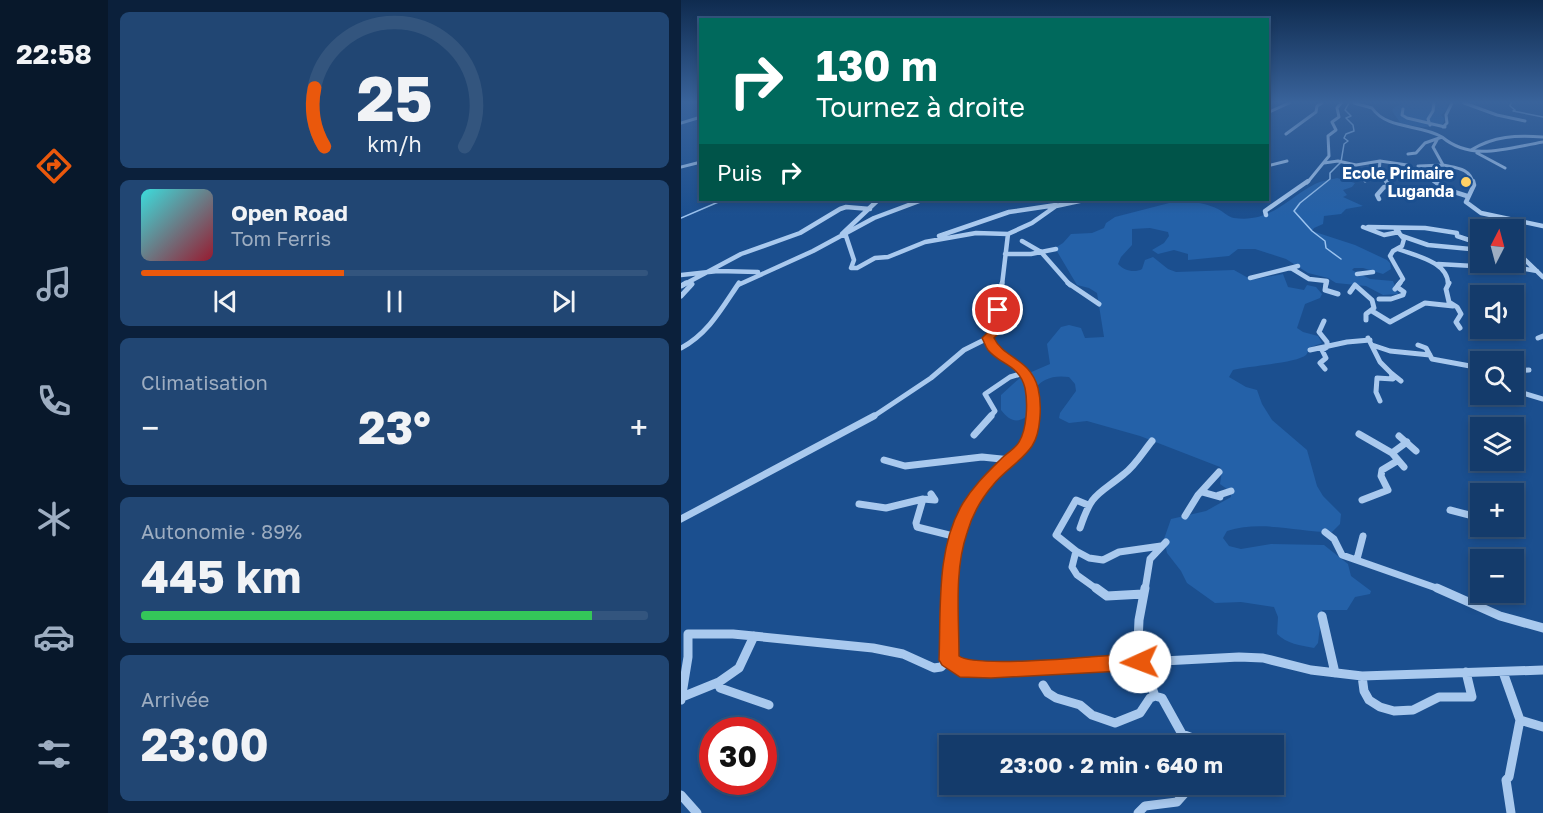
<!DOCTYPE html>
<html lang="fr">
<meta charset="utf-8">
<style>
:root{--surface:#143b6b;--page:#214673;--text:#f1f3f6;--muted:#9dadc1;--line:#33557e;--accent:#ea580c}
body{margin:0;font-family:"Golos Text",sans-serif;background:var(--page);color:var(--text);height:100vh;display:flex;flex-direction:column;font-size:22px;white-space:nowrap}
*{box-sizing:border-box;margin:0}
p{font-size:20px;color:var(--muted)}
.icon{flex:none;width:33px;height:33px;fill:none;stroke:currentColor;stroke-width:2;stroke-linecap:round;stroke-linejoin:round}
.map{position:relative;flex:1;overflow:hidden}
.sheet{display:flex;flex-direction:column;gap:12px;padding:12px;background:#0b203b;width:573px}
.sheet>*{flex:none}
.banner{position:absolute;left:18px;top:18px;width:570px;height:183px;border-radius:0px;box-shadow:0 3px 9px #0003,0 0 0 2px var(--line);background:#00695c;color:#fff;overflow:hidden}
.needle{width:39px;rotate:6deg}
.controls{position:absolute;left:789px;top:219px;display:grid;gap:12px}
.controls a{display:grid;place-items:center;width:54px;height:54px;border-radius:0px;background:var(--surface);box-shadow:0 3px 9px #0003,0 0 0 2px var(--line);font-size:30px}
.speed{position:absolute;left:18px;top:717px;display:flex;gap:12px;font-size:30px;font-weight:700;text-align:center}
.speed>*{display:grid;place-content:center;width:78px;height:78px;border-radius:50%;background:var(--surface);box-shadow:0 3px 9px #0003,0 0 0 2px var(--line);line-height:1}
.speed .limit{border:9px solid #d22;background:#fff;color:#111}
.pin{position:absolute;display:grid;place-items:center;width:51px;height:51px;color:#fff;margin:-26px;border:3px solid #fff;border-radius:50%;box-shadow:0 2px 6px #0007}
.me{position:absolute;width:66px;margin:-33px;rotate:268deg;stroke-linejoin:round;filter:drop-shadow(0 0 4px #0008)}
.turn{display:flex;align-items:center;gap:21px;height:126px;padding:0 18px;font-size:27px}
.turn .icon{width:78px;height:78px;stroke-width:2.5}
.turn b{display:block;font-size:42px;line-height:51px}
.then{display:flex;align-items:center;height:57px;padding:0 18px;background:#0003;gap:12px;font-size:22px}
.big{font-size:45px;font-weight:700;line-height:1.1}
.sheet .tile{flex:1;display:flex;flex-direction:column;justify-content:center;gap:9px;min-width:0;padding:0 21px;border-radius:9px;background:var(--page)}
.sheet .dial{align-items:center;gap:0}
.dial svg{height:156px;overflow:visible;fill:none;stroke:var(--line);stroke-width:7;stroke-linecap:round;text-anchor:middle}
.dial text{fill:var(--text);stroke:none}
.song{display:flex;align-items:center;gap:18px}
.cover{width:72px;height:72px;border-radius:9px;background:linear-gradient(135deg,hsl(180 70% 55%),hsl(350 70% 35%))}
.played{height:6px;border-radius:3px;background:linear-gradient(90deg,var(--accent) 40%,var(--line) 40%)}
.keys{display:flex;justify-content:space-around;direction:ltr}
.heat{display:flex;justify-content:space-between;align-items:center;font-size:33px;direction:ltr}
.charge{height:9px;border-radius:4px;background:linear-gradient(90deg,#34c759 89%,var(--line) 0)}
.trip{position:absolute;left:258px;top:735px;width:345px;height:60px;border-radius:0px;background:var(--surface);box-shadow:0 3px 9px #0003,0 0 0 2px var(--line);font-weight:700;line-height:60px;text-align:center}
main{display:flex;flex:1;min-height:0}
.tab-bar{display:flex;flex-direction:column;width:108px;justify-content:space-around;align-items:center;background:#08182b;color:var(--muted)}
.tab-bar .icon{width:42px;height:42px}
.tab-bar .on{color:var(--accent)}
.tab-bar b{font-size:27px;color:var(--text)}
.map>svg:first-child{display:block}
.green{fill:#2461a8}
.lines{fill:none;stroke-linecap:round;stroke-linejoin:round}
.stream{stroke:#9cc4f0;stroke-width:1.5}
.minor-far4{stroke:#a9c9ee;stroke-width:3}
.minor-far3{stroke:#a9c9ee;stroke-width:4.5}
.minor-far2{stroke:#a9c9ee;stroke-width:5}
.minor-far1{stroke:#a9c9ee;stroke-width:7}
.minor{stroke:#a9c9ee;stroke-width:9}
.route{fill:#ea580c;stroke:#983908;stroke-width:1.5}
.poi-dot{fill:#ffd166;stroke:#1b4f8f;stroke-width:2}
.labels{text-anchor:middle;stroke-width:6;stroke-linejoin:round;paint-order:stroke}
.far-poi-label{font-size:16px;font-weight:bold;fill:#fff;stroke:#1b4f8f;text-anchor:end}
</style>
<main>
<nav class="tab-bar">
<b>22:58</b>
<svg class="icon on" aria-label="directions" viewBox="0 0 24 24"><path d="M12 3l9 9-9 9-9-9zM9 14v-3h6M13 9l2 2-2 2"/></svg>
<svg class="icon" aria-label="music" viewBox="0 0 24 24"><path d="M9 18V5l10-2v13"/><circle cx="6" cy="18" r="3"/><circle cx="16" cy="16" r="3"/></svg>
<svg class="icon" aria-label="phone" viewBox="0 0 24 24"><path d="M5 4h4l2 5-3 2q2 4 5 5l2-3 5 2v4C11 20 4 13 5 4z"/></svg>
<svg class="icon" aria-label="climate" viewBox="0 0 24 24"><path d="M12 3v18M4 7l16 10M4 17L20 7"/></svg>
<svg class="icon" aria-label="car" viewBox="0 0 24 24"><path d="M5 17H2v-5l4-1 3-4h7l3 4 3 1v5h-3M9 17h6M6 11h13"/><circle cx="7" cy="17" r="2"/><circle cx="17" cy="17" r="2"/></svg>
<svg class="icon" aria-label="filters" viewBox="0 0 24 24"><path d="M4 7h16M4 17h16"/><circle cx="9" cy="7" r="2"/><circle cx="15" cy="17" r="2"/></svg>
</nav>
<section class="sheet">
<div class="tile dial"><svg viewBox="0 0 100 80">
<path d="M14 69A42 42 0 1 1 86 69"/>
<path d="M14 69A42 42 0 0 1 9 39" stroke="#ea580c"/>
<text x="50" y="56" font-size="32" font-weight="700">25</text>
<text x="50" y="72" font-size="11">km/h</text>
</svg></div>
<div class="tile">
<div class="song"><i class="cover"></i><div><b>Open Road</b><p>Tom Ferris</p></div></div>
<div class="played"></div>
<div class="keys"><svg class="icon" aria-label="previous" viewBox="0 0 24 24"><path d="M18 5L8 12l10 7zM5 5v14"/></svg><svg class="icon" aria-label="pause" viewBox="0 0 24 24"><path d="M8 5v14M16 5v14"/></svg><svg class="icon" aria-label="next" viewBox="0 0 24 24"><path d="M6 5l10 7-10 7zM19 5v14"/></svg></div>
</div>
<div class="tile"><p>Climatisation</p>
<div class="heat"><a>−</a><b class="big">23°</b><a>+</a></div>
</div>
<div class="tile"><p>Autonomie · 89%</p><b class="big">445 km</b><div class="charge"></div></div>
<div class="tile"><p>Arrivée</p><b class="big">23:00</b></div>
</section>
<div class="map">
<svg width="862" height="813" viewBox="0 0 862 813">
<rect width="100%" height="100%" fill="#1b4f8f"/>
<!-- green -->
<path class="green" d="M723,103H767L766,110L760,115L764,119L761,126L741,127L720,124L711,111L712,108Z
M656,178L674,183L671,187L662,190L666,195L662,197L682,206L665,209L660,214L643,216L642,224L633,228L631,231L674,245L706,260L709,263L710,269L702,274L682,268H673L671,270L689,279L712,281L717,294L702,295L685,286L655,283L647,278L627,273L605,259L574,249H557L548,256L507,260V254L493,250L477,254L471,250L483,243L488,236L487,232L469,228L451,229V245L440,257L437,264C443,271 454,273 461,269L464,260L472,257L487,269L495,272L553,270L569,279H575L602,274L607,287L623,290L626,285L635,287L641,294L639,298L624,304L616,328L622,332L637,336L641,343L630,347C629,348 626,354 625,355C616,363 567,366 552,370L548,377L565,387L576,390L581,404L591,420L626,450L636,486L642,496L660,514L659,524L651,532C615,532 581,520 546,531L542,538L548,546L560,549L590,544L643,545L667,564L670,576L690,591L689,594L674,597L666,610H641L637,643L633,648C619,645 606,644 596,634L597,617L593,607L560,602L534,603L506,583L500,571L486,553L483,539L490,519L525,511L550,497V492L539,484L541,471L539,467L459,436L406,421L388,423L378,418L379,413L395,391L394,384L388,377C373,375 360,378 352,392L356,399L355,408C342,421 333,427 320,410V395L341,376L369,364L366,344L380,327L388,325L400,328L404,338L423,337L416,293L408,288L396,285L374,248L382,243L390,234L411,233L423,228L425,223L434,217L496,201C509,200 526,204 537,209C543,212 547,217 553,218C590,223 605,199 634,184C640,181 649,180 656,178Z"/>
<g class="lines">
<!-- stream -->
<path class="stream" d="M830,103L829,106L834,110L832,111L862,117
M65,200H79
M0,218L42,200
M660,259L645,248L644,241L631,231L613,211L619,203L649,179V173L660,162L663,144L667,141L663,138L665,134L673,131L672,125L665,118L670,116L664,110L668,103"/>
<!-- minor-far4 -->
<path class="minor-far4" d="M673,103L691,108C706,130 740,124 761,137L744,143L735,153L727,154
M783,103L816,115L844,121
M722,109L721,115L726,118L764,127
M586,113L608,103
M0,123L20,117
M749,125L747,119L752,111L753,103
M762,127L766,123L765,115L771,103
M605,134L635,112L636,106L641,103
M761,137C791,162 827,148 862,142
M790,150C813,136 835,135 862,137
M796,153L824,168
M699,161L698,172L707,183
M643,163L657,161L675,165L699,161L726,165
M665,165L683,175L684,181
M762,165C775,168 789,168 792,183
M586,166L606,161
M737,166L751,175L749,178L755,183
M738,166L762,165L752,147L756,140
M0,167L20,162
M626,183L648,156L647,136L655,130L651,122L658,117L656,108L660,103"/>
<!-- minor-far3 -->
<path class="minor-far3" d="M753,181L764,189L786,196
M792,181L793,185L785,202L800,213L862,226
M698,199L696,195L703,187H710L705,181
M197,200L161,234L165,236L173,260L170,268H176L194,258L207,257L244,242L295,233L327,234
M585,215L584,211L627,181
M682,227L703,235L718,232
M687,227L744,228L776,233V236L800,244
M714,228L723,239L721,246L712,251L709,256L722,279L717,285
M258,236L328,212L375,205
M721,236L747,245L800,250
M341,241L360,252L389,285
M717,249C735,256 768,262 767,285
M324,254H350L375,249
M832,255L842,258L862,277
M757,264L810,267L816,264L856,271
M610,268L628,279L646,281L645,285
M676,274L692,272
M0,275L37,271L77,272
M569,278L617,266
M2,285L60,254L119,233L159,209L165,207L189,209
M57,285L132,251L193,218L241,200
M321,285L327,234L351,223L375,206L403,200"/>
<!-- minor-far2 -->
<path class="minor-far2" d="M387,283L418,304
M645,283L644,290L657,294
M768,283L765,289L768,302L776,307L780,314L775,322L779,328
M0,286L5,283
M714,289L719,283
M669,292L674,285L691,300L693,308L685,314V320
M0,296L11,284
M698,299H710L722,295L723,292L716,287
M691,311L709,322L744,303L772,306
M643,321L638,332L646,342V347L641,350L645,358L639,363L644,369
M307,338C328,372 357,366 351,418
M687,338L699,362L710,373L712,379L696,378L695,392L699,401
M857,338L862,336
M691,345L709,351L749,355
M737,345L745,348L751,359L800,368
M0,348C27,334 41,308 58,283
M629,350L666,342L689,340
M832,371L848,370
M710,373L720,381
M832,390L862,399
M190,418L250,378L283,350L307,338L314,331L321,283
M308,418L314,411L304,394L329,377L343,373"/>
<!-- minor-far1 -->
<path class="minor-far1" d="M678,434L711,453
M293,435L310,416
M718,436L735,451
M203,460L224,466L301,457L330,460
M723,467L711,453L726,442
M521,492L539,497L538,495L550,491
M242,499L254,500L250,494
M681,500L707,490L700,476L701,470L716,461
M178,504L205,508L242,499L235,523L236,527L276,537
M407,505L395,500L375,535L395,551L391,567L396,575L417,590
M769,510L800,518
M504,516L517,495L538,472
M0,519L193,416
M832,525L838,531
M399,528C411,492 416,496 443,474C454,466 462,452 471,441
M644,532L653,539L661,555L761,590
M395,551L408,558L422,560L438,552L480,546
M676,559L682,536
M268,590C270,555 278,518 299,490C320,462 346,454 351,416
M464,590L469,559L485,542"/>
<!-- minor -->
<path class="minor" d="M268,588V659L279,668L310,670L558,657L582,658L630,670L681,676L862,670
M415,588L426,596L462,594
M464,588L458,620L457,642L460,657L474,696L481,698L501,734L509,737L514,746
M756,588L819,616L862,628
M641,616L654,673
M822,672L839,720L862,727
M681,676L683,691L688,700L699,707L713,711L732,710L758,697H791L785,672
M38,682L39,688L88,705
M362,685L367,693L375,698L399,705L411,715L434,723L459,713L469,698L474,696
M1,697L38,682L58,668L73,636
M0,700L7,657V634H52L192,648L222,654L253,668L260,667L268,659
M0,795L16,813
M457,813L464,806L496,802L512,784
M830,813L825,780L828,777L839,720"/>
</g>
<!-- sky -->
<linearGradient id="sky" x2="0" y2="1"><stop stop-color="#0f2b4f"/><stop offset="0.47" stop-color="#39639b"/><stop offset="1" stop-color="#39639b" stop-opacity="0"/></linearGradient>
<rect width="862" height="217" fill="url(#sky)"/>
<!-- route -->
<path class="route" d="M317,306L322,310L320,331L313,338C323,359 349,358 357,388C361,404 360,433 351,446C341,461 323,471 312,485C300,499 291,515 286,533C273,570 278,617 278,656C295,669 430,655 459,653L466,656L469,662L466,667L459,670L310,678L279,677L261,665L258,660C260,608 255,548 282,503C293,485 307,472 321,458C326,453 335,448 338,442C346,429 347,403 344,388C338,364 319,365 307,350C304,346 303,341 301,338L309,330L311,310Z"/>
<!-- markers -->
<circle class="poi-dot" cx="785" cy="182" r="6"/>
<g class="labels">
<!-- far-poi labels -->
<g class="far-poi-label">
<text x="773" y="179">Ecole Primaire<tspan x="773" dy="18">Luganda</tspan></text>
</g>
</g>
</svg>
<div class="controls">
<a><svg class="needle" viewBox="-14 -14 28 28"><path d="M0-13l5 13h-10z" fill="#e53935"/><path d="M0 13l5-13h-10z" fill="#9dadc1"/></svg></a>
<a><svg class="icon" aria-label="sound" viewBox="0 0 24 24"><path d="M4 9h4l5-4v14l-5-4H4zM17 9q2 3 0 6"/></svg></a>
<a><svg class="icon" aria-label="search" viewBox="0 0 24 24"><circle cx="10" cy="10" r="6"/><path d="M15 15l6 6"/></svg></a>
<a><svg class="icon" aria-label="layers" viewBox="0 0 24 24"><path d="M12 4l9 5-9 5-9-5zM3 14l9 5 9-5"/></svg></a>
<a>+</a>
<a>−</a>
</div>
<div class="speed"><div class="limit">30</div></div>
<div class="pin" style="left:317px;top:310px;background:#d93025"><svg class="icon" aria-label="arrive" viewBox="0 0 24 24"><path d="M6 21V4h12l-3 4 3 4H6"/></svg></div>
<svg class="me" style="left:459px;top:662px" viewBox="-20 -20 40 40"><circle r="19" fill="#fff"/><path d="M0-13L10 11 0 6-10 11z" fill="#ea580c"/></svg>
<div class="trip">23:00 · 2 min · 640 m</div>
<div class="banner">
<div class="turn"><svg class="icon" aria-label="right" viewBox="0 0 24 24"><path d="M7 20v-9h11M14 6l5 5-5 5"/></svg><div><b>130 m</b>Tournez à droite</div></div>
<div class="then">Puis<svg class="icon" aria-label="right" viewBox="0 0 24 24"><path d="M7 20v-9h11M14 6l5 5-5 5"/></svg></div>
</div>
</div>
</main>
